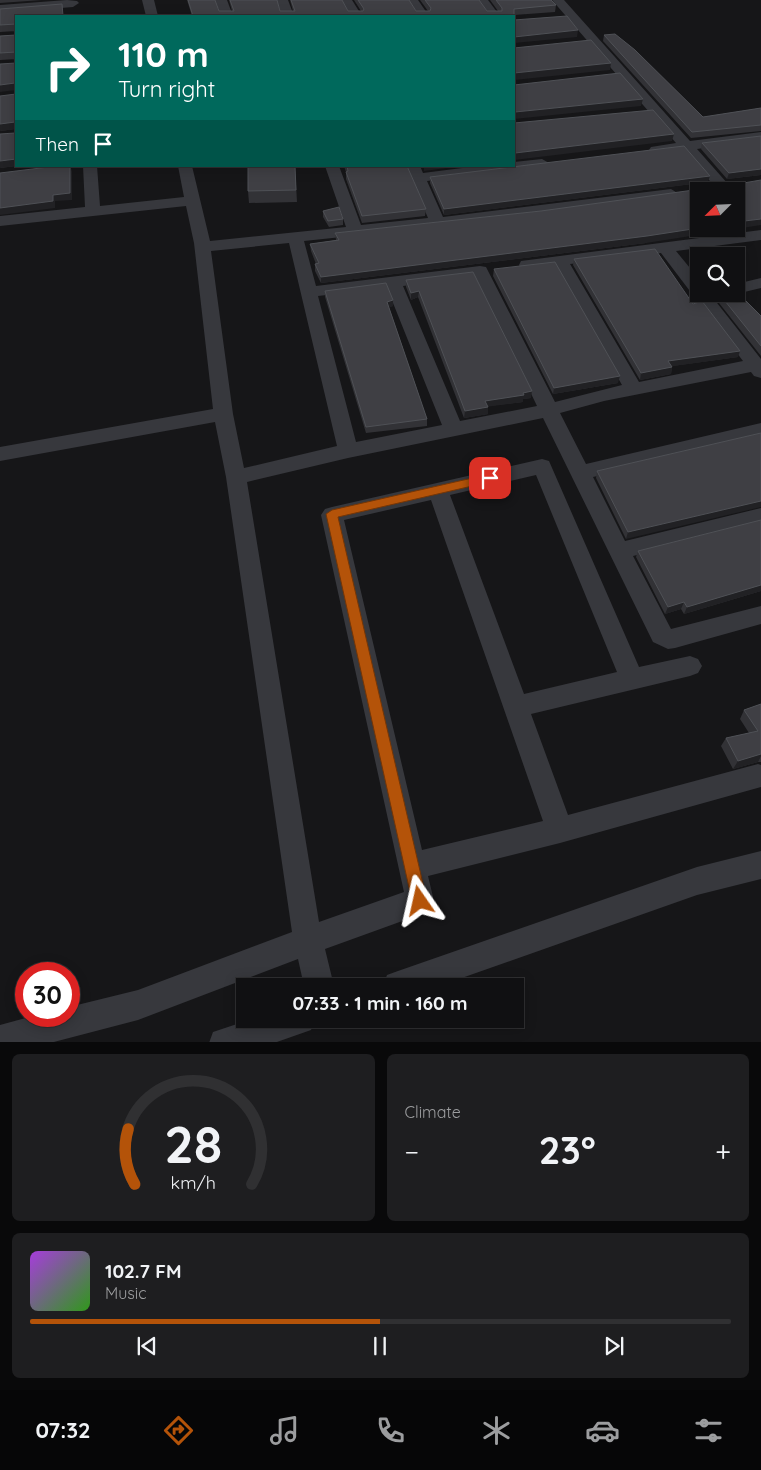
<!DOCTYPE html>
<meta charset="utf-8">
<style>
:root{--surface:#101012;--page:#1e1e20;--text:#f1f3f6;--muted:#9c9d9f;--line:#303032;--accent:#b45309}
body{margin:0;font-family:Quicksand,sans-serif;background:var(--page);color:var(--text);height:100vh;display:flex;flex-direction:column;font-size:19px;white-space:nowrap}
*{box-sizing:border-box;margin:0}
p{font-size:16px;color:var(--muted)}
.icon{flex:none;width:28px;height:28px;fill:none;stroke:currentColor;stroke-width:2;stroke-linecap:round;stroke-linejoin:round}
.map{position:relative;height:1042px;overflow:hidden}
.details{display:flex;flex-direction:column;gap:12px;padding:12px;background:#09090a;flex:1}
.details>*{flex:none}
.banner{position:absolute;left:15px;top:15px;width:500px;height:152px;border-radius:0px;box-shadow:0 2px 12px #0003,0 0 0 1px var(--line);background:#00695c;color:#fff;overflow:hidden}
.needle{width:32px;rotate:246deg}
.controls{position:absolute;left:690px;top:182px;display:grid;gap:10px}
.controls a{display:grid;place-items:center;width:55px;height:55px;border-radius:0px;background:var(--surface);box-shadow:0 2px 12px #0003,0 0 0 1px var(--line);font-size:25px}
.speed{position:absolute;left:15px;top:962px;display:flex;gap:10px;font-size:25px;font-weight:700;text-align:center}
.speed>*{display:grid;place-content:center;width:65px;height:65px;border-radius:50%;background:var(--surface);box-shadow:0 2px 12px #0003,0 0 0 1px var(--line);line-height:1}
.speed .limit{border:8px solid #d22;background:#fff;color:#111}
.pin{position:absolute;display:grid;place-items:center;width:42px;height:42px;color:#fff;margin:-21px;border-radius:10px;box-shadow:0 2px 8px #0006}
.me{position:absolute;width:55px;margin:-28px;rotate:349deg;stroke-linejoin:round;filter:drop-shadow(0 0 4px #0008)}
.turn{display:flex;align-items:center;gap:18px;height:105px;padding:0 20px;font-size:22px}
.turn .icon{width:65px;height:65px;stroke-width:2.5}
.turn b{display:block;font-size:35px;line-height:42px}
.then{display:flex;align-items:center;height:48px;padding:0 20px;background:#0003;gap:10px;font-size:19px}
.big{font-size:38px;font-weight:700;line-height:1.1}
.details .tile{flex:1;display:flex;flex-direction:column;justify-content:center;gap:8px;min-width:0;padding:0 18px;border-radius:8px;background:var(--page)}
.details .dial{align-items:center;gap:0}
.dial svg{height:130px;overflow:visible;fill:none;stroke:var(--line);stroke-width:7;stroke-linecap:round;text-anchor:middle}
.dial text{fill:var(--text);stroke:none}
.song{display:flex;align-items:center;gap:15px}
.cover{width:60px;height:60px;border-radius:8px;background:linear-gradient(135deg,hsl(280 70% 55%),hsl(110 70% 35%))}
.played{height:5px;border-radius:2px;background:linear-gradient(90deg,var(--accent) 50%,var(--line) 50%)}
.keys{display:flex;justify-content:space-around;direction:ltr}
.heat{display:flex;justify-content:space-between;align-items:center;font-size:28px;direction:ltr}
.details .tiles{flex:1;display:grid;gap:12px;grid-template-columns:1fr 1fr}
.tile:last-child{grid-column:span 2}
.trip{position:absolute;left:236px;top:978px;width:288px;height:50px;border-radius:0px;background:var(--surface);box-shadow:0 2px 12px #0003,0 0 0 1px var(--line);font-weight:700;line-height:50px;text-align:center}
.tab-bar{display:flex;height:80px;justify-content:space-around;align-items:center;background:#060607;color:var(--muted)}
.tab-bar .icon{width:35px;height:35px}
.tab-bar .on{color:var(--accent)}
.tab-bar b{font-size:22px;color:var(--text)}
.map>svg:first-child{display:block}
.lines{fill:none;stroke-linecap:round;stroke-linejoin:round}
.minor{fill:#37383d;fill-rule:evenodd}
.wall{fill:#323236}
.shaded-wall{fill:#212124}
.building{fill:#3f3f44;stroke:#4f5156}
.route{fill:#b45309;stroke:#753606}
</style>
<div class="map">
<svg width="761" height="1043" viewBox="0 0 761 1043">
<rect width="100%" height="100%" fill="#161618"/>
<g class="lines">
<!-- minor -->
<path class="minor" d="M67,0L77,1L79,3L73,7L0,13V5Z
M142,0H154L158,16H146Z
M215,0H227L233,16H221Z
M276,0H288L294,16H282Z
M340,0H352L362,16H350Z
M406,0H418L429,16H417Z
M476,0H488L500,16H488Z
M552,0H564L690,141L761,132V140L697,149L728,184L731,187L728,190H718L683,151L651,153L649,150L651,147L676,143Z
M542,159L549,163L547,166L427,181L443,217L671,189L679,194L671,199L540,216L304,241L316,286L480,266L486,267L555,402L622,385L555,266L527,270L521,269L519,265L521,261L761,230V240L676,251L699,279V294H710L761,359V378L754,376L751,372L604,401L560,413L586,464L761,423V437L593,477L625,541L761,508V524L633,556L671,629L761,606V624L675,648L668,649L653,642L543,418L348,458L247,482L319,922L404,892L321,515L325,509L332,507L542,459L549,461L639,667L690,656L698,659L702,666L698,673L690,676L531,714L568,815L758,764L761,765V787L560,843L428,876L434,901L430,911L325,949L334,986H304L298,959L138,1020L50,1043H0V1025L33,1016H69V1007L138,990L292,932L226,477L215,422L0,461V447L213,409L194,243L186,206L0,226V216L85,207L83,166H97L100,206L184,197L178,166H192L210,241L346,227L325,166H339L361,225L428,218L406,166H420L423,173L478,166H514V162ZM289,243L337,446L244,468L233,414L211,251ZM661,253L743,361L639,382L570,264ZM475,277L537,406L460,421L403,286ZM387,288L442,425L356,442L318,296ZM536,475L617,672L524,694L450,495ZM431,500L543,821L422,850L344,520Z
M761,278V288L736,294H735L736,284Z
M761,851V879L697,895L439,986H383L387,975L398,971L697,867Z
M252,1019H315L311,1030L274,1043H209L213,1032Z"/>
</g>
<!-- wall -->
<path class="wall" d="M0,0H42L0,3Z
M187,0H215L219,11H232L229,0H277L280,11H293L290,0H342L348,11H361L354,0H409L416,11H428L420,0H479L487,11H498L490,0H551L556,5L555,12L514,15V16H192Z
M0,9L63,10L16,16V166L0,168L15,133V129L0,131L16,94V59L0,60V36L16,35V31L0,32Z
M604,35L703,117L761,108V131L691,138L603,41Z
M761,136V175L727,179L701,149L702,143Z
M295,166L297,202L249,203L248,191Z
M344,166H407L426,209L425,216L362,223L346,179V172Z
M430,177L708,182L444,215L430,183Z
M726,186L646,243L321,283L315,271V264H316L311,251L310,244L336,240L335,233L541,211Z
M323,211L343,219V225L329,227L323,217Z
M574,259L693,304L738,357L672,366L671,374L640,380L573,265Z
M494,269L618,383L553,394L493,276Z
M473,272L531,398L523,399V402L488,406V414L464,418L418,297L411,300L406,287V280Z
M325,291L393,306L389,307L427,419V426L366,433L325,297Z
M721,296L761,316V356L719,303Z
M761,433L626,539L596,478L597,471Z
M761,520V591L684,614L681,609L665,614L636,557L638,551Z
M761,704V762H758L733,769L721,746L726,738L749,733L740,719L744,710Z"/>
<!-- shaded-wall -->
<path class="shaded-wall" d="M578,30L577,37L514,43V37Z
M611,63L610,70L514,80V73Z
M15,83L16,90L0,92V85Z
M643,99L641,106L514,119L515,112Z
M15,122L16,129L0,131V124Z
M674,134L672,141L514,160L515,153Z
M16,159V166L0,168V161Z
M70,166L72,171V200L55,201V208L0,215V208L53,195Z
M424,166H461L424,171Z
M761,169V175L727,179L729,173Z
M710,176L708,182L444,215V209Z
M761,219V225L646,243L321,283V277L699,228L736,229V222Z
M419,291L418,297L411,300V293Z
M393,300V306L387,308V302Z
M740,351L738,357L667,367L668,361Z
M672,367L671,374L640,380L641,373Z
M620,376L618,383L553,394L554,388Z
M532,391L531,398L523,399V402L485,407V401Z
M488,407V414L464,418L465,411Z
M761,501V507L626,539L628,532Z
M761,585V591L684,614L687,607Z
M684,602L681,609L665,614L668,607Z
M761,754V756L758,762L733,769L738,761Z"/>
<!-- building -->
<path class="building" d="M188,0H215L219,11H234L230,0H277L280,11H295L291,0H342L348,11H363L364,9L358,0H409L416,11H430L431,8L425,0H479L487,11H502V8L496,0H551L556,5L514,9V16H193Z
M62,4L63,16H16V159L0,161V134L15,133V122L0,124V96L16,94L15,83L0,85V64L16,63V52L0,53V36L16,35V24L0,25V9Z
M567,16L578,30L514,37V44V20Z
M615,34L635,50L703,117L761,108V125L692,132L604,35Z
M591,40L611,63L514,73V81V48Z
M620,73L643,99L515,112L514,120V85Z
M653,110L674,134L515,153L514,155V123Z
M761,136V169L729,173L702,143Z
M684,146L710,176L444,209L430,177Z
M57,166H70V193L53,195V201L0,208V173Z
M248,166H295L296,190L248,191Z
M347,166H407L426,209L362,216L346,172L348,171Z
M761,180V219L736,222V191H699V228L647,236L321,277L315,264L319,263L310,244L339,240L335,233L541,211L701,189L703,186H726Z
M339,207L343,219L328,221L323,211Z
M655,249L693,304L702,301L740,351L668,361L672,367L641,373L574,259Z
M555,262L620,376L554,388L494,269Z
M473,272L532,391L523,393L524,395L485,401L488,407L465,411L419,291L411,293L406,280Z
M386,283L393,300L387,302L427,419L366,427L325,291Z
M736,292H737L761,316V346L721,296L730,294H736Z
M761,433V501L628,532L597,471Z
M761,520V585L687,607L684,602L668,607L638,551Z
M761,704V754L738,761L726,738L758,731L744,710Z"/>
<!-- route -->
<path class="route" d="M490,474L494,475V481L338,517L427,901L425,906L420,909L414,906L412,901L326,514L332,510Z"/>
</svg>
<div class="controls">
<a><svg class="needle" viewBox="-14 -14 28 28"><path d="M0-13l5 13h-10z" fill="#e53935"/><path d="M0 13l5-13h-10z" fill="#9c9d9f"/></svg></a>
<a><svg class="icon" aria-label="search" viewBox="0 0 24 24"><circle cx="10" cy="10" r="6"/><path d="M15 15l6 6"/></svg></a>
</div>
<div class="speed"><div class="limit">30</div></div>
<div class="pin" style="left:490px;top:478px;background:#d93025"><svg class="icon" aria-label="arrive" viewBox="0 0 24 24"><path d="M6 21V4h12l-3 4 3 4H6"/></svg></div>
<svg class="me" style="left:420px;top:901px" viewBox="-20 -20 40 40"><path d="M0-17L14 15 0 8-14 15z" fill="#b45309" stroke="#fff" stroke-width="4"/></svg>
<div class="trip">07:33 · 1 min · 160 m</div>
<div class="banner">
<div class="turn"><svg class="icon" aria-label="right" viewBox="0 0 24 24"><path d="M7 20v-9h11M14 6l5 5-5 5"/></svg><div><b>110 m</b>Turn right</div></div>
<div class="then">Then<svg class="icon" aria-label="arrive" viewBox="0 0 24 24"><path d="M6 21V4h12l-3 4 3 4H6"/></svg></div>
</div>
</div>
<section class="details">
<div class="tiles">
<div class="tile dial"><svg viewBox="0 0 100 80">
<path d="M14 69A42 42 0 1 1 86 69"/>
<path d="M14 69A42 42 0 0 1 10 35" stroke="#b45309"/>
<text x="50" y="56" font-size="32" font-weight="700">28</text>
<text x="50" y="72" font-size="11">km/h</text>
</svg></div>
<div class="tile"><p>Climate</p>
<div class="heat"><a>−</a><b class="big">23°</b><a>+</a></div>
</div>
<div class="tile">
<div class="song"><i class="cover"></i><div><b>102.7 FM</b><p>Music</p></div></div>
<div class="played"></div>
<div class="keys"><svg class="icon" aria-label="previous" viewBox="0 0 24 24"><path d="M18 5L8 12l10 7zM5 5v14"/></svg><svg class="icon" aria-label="pause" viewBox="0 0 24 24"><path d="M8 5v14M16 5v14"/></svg><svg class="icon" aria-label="next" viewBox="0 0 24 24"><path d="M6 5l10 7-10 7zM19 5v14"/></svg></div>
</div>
</div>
</section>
<nav class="tab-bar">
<b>07:32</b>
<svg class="icon on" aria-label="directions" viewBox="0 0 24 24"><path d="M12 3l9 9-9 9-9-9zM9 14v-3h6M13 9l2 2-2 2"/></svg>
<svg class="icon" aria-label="music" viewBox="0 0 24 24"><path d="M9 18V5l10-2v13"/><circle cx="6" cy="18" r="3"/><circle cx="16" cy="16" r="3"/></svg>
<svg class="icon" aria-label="phone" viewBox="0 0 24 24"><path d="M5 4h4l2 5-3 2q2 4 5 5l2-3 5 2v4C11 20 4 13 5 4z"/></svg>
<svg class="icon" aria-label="climate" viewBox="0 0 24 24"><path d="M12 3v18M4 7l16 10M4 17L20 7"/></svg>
<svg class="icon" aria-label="car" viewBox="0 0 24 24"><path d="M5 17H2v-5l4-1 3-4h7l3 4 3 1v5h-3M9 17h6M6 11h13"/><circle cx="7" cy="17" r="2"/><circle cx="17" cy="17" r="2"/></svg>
<svg class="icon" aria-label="filters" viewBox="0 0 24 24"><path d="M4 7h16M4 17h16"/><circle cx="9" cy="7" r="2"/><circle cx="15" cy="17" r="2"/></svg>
</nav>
